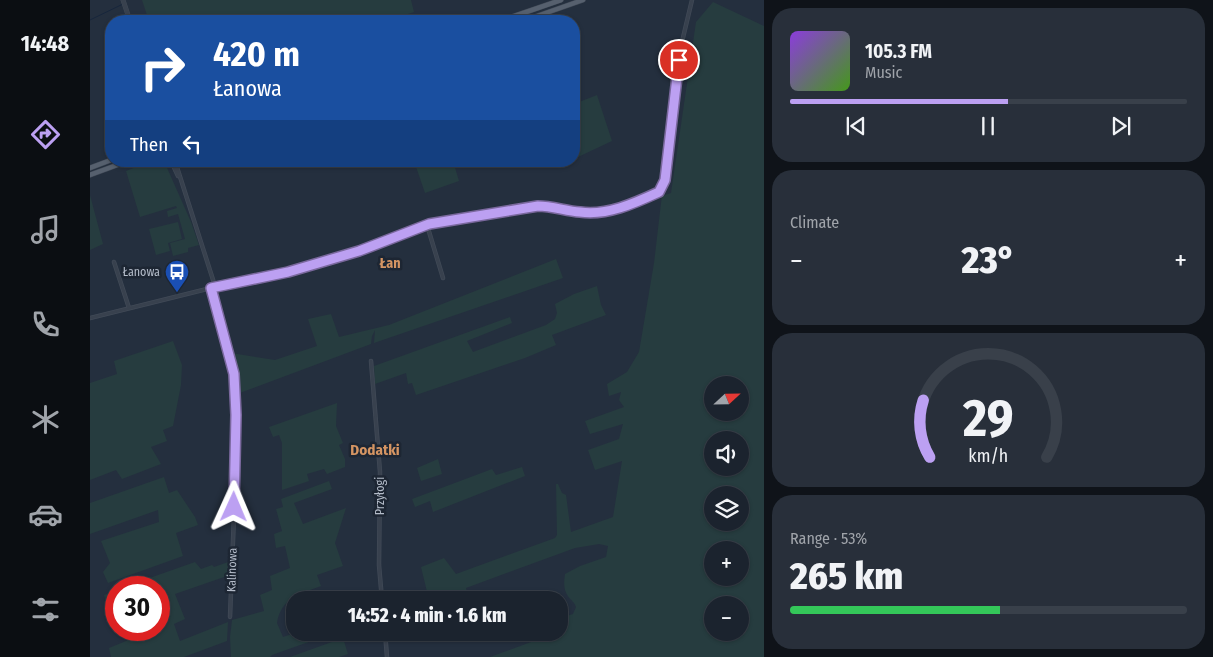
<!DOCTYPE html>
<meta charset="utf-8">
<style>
:root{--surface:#1b232e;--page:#282f3a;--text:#f1f3f6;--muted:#a0a4aa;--line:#39404a;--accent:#bca0f2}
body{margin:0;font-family:"Fira Sans Condensed",sans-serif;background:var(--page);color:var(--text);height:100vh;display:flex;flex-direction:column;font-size:19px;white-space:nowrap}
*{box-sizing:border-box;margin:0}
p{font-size:16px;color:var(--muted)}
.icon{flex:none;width:28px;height:28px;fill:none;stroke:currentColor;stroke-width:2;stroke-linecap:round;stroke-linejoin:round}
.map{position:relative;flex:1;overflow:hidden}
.sheet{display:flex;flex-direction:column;gap:8px;padding:8px;background:#0f1319;width:449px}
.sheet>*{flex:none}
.guide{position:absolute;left:15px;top:15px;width:475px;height:152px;border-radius:20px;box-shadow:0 1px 4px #0004,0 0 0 1px var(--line);background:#1a4fa0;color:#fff;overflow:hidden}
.needle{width:32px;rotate:68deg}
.tools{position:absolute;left:614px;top:376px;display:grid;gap:10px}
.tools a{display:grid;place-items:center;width:45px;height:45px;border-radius:50%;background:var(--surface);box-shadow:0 1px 4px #0004,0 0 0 1px var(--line);font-size:25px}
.speed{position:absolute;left:15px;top:576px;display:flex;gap:10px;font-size:25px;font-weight:700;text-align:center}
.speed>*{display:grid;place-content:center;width:65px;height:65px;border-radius:50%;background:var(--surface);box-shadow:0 1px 4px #0004,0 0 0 1px var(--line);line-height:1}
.speed .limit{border:8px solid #d22;background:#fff;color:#111}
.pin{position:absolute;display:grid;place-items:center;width:42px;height:42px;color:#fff;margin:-21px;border:2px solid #fff;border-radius:50%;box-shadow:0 1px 5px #0007}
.me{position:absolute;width:55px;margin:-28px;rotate:1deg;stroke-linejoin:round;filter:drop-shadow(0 0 4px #0008)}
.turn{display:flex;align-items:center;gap:18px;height:105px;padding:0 25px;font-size:22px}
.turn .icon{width:65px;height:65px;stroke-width:2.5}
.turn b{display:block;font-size:35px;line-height:42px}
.then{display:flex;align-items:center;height:48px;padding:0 25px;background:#0003;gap:10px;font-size:19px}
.big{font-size:38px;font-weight:800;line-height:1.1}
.sheet .widget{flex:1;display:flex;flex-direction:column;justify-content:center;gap:8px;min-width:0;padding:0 18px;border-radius:20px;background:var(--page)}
.sheet .dial{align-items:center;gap:0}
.dial svg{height:130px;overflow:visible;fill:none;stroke:var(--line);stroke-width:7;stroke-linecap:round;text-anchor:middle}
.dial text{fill:var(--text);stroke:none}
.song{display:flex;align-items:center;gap:15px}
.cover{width:60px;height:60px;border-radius:8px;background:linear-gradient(135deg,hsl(270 70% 55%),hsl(100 70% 35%))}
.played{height:5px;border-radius:2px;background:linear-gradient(90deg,var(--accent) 55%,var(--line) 55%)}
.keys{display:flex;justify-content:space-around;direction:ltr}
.heat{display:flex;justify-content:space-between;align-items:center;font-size:28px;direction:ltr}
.charge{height:8px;border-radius:4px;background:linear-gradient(90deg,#34c759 53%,var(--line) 0)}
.trip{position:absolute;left:196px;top:591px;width:282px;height:50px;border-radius:20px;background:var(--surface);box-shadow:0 1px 4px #0004,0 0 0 1px var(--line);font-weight:800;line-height:50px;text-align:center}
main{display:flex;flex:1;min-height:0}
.tab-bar{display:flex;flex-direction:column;width:90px;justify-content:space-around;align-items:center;background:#0b0e12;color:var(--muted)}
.tab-bar .icon{width:35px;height:35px}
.tab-bar .on{color:var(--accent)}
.tab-bar b{font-size:22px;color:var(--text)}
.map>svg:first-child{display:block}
.green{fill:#263c3f;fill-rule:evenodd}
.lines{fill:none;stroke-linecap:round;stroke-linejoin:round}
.stream{stroke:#17263c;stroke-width:1}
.minor-casing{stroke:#414a57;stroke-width:4.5}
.tertiary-casing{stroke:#414a57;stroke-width:5}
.primary-casing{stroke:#414a57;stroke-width:5.5}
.minor{stroke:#38414e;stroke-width:3}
.tertiary{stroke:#38414e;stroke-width:4}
.primary{stroke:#56606e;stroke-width:4.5}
.route-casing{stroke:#7a689d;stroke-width:12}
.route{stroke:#bca0f2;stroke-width:9}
.labels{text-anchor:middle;stroke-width:5;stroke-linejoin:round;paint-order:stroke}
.poi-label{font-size:12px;fill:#b4bcc9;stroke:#1d2633;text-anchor:end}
.street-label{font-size:12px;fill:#b4bcc9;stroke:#1d2633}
.neighbourhood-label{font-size:14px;font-weight:bold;fill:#d59563;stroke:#1d2633}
.quarter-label{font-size:15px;font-weight:bold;fill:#d59563;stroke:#1d2633}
</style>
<main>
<nav class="tab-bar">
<b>14:48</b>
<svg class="icon on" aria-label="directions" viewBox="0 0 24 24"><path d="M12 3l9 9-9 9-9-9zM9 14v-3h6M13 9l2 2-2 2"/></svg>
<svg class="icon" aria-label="music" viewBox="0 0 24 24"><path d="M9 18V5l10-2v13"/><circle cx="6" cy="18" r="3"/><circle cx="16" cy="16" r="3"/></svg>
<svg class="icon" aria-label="phone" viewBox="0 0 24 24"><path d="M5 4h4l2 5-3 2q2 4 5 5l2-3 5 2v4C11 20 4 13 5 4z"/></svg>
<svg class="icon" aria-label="climate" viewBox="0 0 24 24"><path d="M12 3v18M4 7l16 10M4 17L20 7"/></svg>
<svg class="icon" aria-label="car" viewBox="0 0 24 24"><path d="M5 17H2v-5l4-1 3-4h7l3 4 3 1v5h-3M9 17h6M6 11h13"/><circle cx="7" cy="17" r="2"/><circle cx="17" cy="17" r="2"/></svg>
<svg class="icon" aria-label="filters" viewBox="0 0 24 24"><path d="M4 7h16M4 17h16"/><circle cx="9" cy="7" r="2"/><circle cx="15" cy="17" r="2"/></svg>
</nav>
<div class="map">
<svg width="675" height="657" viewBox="0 0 675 657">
<rect width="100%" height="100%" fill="#242f3e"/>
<!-- green -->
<path class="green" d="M52,0H321L324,12L297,21H59Z
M623,2L674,26V657H400L452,638L456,633L470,632V618L483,614L486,607C484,601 481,601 478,596C473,589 474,581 475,574L490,566L516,557L518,546L509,544L485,548L376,588L379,600H339L331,567L354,558L366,574L465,538L467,535L466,484H468L472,493L476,495L481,532L523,517L532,461L505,470L498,450L529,439L533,424L500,434L495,421L534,407L529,400L531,392L519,396L517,384L537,372L549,352L564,263L571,203L572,196L581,193L606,22ZM622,385H650V412H622ZM622,440H650V468H622ZM622,495H650V522H622ZM622,550H650V578H622ZM622,605H650V632H622Z
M507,95L522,141L488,157L484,143V104Z
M61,161H74L101,222L109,245L98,248V252L83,256L80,243L95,239L88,214L78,217L77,211L87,208L86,206L50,217L36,171Z
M324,161H363L369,181L335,193Z
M0,195L13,244L0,250Z
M88,222L92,239L78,243L80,251L66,255L59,229Z
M466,259L473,278L284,343L285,330L282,336L281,344L147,394L145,366L141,353L185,360L227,346L218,319L241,314L249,337L299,325Z
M507,286L511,305L516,315L462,335L466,345L435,358L326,395L322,383L318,384L316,373L285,384L284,366L420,317L422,323L377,341L383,352L456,325L465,319L467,313L465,304L484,294Z
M83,341L92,365L91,385L83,426L73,430L77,441L61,447L71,464L32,479L26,470L0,480V383L27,374L24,361Z
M247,403L246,426L253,443L249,445L255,459V467L237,474L234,469L217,474L219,481L192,490V443L189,435L183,437L179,427Z
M348,459L352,474L331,481L327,468Z
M432,467L435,476L343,512L340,501L325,507L322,499L402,469L406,475Z
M74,477L79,493L87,490L105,517L108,525L86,533L93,556L18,583L13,572L20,563L11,541L69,522L68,510L0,534V503Z
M239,481L242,489L204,503L213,524L256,508L245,543L253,566L227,575L231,586C210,594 191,598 187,623L193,637L205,633H244L182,655L180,657H141L140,637L142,620L174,611L170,595L182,590L180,576L200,568L195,546L186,548L184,534L192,531L186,509L193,507L191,499Z
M141,561L140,575L85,594L95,619L84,624L90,641L138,622L137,641L94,657H21L19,648L41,639L37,630H69V588L34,587L105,562L111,569L122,565L124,567Z
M26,590V619L21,621L14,595Z
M253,638L258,654L249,657H200Z"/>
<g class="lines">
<!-- stream -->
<path class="stream" d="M0,20L33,4"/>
<defs>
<path id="minor" d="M81,161L88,176
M85,161L125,286
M337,225L353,278
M24,262L39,308
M121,288L143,364L146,394L145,490L140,617
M0,318L121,288L199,271L269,251L339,224L447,206C462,206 476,211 490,212C517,216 545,203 569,192L575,180L591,46L602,0
M281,361L290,472L289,565L292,600
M295,632L297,657"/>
<path id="tertiary" d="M33,0L40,21"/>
<path id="primary" d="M410,21L471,0
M433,21L493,0
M0,168L21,160
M0,175L38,161"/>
</defs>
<!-- minor casing -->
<use href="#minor" class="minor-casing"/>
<!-- tertiary casing -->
<use href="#tertiary" class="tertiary-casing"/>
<!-- primary casing -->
<use href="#primary" class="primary-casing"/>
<!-- minor -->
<use href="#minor" class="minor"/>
<!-- tertiary -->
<use href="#tertiary" class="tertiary"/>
<!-- primary -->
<use href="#primary" class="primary"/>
</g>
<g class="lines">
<defs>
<path id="route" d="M144,507L146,415L144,374L121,288L198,272L269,251L339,224L448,206C462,206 476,211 490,212C517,216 545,203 569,192L575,180L589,60"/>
</defs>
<!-- route casing -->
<use href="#route" class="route-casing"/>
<!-- route -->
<use href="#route" class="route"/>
</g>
<!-- icons -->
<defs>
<symbol id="bus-pin" viewBox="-11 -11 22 30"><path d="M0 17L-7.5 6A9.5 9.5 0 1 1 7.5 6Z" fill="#1a4fb4" stroke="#1d2633"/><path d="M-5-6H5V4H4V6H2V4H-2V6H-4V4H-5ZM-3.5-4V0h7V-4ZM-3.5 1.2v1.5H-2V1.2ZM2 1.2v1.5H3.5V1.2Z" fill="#fff"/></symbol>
</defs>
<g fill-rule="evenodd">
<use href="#bus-pin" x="73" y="258" width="28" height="38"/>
</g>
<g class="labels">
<!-- poi labels -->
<g class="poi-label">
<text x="70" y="276">Łanowa</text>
</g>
<!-- street labels -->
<g class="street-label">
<text transform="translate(290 496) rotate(-90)" y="4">Przyłogi</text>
<text transform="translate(142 570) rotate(-88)" y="4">Kalinowa</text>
</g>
<!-- neighbourhood labels -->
<g class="neighbourhood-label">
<text x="300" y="268">Łan</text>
</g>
<!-- quarter labels -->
<g class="quarter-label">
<text x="285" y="455">Dodatki</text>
</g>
</g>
</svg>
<div class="tools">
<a><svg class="needle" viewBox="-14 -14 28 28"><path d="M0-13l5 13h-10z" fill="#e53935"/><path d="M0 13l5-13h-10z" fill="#a0a4aa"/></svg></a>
<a><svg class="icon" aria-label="sound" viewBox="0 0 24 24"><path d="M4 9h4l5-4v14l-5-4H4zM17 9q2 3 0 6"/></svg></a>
<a><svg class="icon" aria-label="layers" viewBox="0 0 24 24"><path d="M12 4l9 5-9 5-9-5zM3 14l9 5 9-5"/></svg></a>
<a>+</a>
<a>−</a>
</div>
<div class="speed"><div class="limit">30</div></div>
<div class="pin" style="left:589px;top:60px;background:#d93025"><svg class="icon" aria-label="arrive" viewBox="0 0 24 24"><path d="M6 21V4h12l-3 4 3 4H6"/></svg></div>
<svg class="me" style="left:144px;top:507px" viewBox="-20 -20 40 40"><path d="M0-17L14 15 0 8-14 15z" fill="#bca0f2" stroke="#fff" stroke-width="4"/></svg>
<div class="trip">14:52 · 4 min · 1.6 km</div>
<div class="guide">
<div class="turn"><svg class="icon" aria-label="right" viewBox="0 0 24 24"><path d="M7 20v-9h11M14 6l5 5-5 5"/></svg><div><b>420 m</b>Łanowa</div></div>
<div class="then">Then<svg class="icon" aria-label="left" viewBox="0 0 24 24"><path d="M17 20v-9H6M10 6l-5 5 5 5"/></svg></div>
</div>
</div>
<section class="sheet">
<div class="widget">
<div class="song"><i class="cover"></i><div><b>105.3 FM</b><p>Music</p></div></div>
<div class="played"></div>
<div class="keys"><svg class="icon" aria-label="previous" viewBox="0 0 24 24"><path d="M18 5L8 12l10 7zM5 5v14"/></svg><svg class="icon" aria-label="pause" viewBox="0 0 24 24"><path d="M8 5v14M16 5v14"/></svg><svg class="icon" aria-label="next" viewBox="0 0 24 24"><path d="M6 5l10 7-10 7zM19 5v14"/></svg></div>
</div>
<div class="widget"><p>Climate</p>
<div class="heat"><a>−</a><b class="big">23°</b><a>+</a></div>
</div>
<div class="widget dial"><svg viewBox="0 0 100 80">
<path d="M14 69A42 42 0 1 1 86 69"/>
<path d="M14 69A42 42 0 0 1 10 34" stroke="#bca0f2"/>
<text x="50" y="56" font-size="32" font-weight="700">29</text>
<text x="50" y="72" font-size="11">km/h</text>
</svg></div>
<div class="widget"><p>Range · 53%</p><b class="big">265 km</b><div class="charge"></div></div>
</section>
</main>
